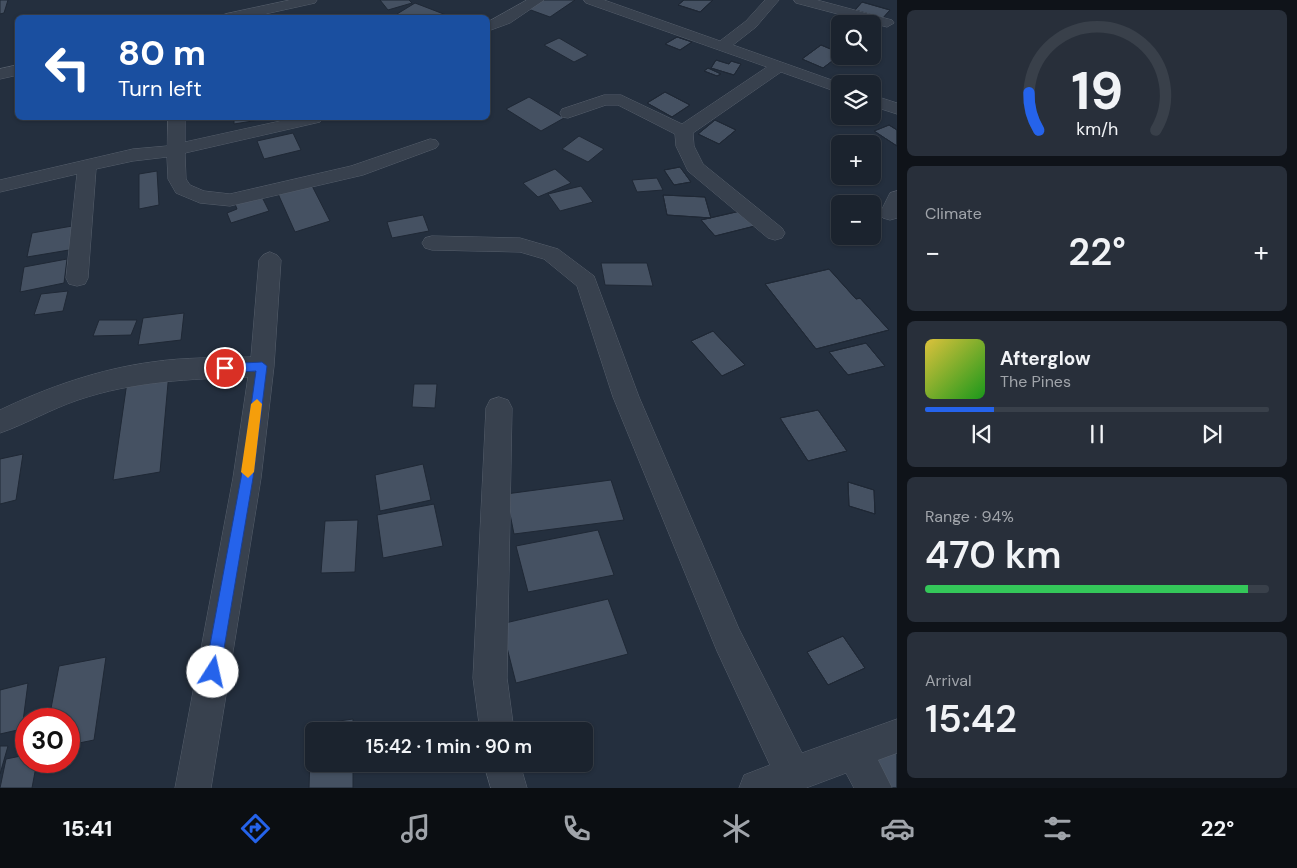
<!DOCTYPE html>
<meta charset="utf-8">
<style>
:root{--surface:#1b232e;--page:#282f3a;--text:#f1f3f6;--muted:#a0a4aa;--line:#39404a;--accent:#2563eb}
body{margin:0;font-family:"DM Sans",sans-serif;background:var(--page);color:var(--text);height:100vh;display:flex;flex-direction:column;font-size:19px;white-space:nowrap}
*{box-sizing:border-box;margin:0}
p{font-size:16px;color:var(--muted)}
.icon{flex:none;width:28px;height:28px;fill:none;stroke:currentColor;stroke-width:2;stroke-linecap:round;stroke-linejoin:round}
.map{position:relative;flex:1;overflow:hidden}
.drawer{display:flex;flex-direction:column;gap:10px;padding:10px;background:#0f1319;width:400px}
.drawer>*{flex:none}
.top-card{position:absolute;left:15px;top:15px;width:475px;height:105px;border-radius:8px;box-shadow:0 1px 4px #0004,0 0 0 1px var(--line);background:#1a4fa0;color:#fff;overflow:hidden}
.controls{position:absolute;left:831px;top:15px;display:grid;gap:10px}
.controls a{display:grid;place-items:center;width:50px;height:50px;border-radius:8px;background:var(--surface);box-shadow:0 1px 4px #0004,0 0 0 1px var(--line);font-size:25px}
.speed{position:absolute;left:15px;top:708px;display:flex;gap:10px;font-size:25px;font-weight:700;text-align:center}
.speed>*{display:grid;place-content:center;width:65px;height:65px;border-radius:50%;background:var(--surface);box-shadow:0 1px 4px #0004,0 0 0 1px var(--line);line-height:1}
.speed .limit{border:8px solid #d22;background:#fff;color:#111}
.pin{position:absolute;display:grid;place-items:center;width:42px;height:42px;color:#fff;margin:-21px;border:2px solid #fff;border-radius:50%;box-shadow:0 1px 5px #0007}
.me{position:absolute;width:55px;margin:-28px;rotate:10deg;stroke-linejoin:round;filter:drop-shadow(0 0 4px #0008)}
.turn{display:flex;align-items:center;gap:18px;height:105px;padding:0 20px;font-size:22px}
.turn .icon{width:65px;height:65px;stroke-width:2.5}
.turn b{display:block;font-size:35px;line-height:42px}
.big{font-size:38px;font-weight:600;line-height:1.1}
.drawer .card{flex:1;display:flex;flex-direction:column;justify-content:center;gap:8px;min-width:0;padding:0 18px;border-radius:8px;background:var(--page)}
.drawer .dial{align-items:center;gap:0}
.dial svg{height:130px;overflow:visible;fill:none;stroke:var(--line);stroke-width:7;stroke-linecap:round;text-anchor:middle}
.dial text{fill:var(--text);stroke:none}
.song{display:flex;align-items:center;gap:15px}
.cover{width:60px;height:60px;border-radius:8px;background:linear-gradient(135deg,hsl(50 70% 55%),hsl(120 70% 35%))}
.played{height:5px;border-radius:2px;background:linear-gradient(90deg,var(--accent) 20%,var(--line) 20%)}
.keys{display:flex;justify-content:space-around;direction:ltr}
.heat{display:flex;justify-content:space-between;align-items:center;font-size:28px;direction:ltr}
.charge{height:8px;border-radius:4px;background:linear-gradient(90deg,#34c759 94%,var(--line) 0)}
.trip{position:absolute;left:305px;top:722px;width:288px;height:50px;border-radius:8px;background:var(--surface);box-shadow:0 1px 4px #0004,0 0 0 1px var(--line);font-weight:600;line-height:50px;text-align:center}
.menu{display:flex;height:80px;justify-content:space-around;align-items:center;background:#0b0e12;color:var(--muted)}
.menu .icon{width:35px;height:35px}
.menu .on{color:var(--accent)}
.menu b{font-size:22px;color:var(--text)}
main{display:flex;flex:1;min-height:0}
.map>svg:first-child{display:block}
.building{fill:#455162;stroke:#1f2835}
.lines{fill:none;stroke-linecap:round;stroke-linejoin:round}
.street-casing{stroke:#565f6c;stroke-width:1}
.street{fill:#38414e;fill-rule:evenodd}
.route{fill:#2563eb;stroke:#184099}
.slow{fill:#f59e0b}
</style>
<main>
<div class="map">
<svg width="897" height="788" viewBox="0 0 897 788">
<rect width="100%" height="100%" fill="#242f3e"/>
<!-- building -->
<path class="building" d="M0,0H8L4,13L0,14Z
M380,0H409L412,3L388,10Z
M541,0H575L550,17L528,9Z
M684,0H713L700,12L678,5Z
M684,0H713L700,12L678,5Z
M862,2L890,10L883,18L855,10Z
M862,2L890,10L883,18L855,10Z
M415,3L454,18H407L397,14Z
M677,37L692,42L680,50L665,44Z
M677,37L692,42L680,50L665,44Z
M559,38L588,55L574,62L544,45Z
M821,45L840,53V55L823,68L802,59Z
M821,45L840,53V55L823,68L802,59Z
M716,60L729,64L731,61L741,64L734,75L711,68Z
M716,60L729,64L731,61L741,64L734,75L711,68Z
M708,68L721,74L717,76L704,71Z
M708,68L721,74L717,76L704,71Z
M665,92L690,105L672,117L647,103Z
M665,92L690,105L672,117L647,103Z
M529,97L564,118L541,131L506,109Z
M234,118H265V119L234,124Z
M715,120L736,130L719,144L698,134Z
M715,120L736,130L719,144L698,134Z
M889,125L897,130V146L874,131Z
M889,125L897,130V146L874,131Z
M293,133L301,150L264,159L257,141Z
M579,136L604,149L588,162L562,149Z
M680,167L691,182L674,185L664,170Z
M680,167L691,182L674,185L664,170Z
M555,169L571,183L538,197L523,183Z
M157,171L159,205L139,209V174Z
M308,178L330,221L295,232L275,187Z
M657,178L663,190L637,192L632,180Z
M581,186L593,202L560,211L548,194Z
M259,191L269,211L231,223L227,213L237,209L233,199Z
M663,195L705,197L711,218L667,215Z
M663,195L705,197L711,218L667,215Z
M749,209L763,224L715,236L701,220Z
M749,209L763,224L715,236L701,220Z
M423,215L429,231L392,238L387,222Z
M78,225L75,249L27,257L32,233Z
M67,259L64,283L20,292L24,267Z
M601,263H647L653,286L605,285Z
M829,269L856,299L860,298L889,330L816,349L765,284Z
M829,269L856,299L860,298L889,330L816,349L765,284Z
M68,291L63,311L34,315L41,294Z
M184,313L181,340L138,345L143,318Z
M99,320H137L131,335L93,336Z
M713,331L745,365L722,376L691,341Z
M713,331L745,365L722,376L691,341Z
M866,343L885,366L848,375L829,352Z
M866,343L885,366L848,375L829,352Z
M170,361L160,472L113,480L129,368Z
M414,384H437L435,408L412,407Z
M818,410L847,451L808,461L780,418Z
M818,410L847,451L808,461L780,418Z
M23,454L16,500L0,504V459Z
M423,464L431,500L380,511L375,475Z
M611,480L624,520L514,534L506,494Z
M848,482L874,490L875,514L849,506Z
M848,482L874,490L875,514L849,506Z
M434,504L443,546L383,558L377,515Z
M358,520L355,572L321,573L325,521Z
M598,530L614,575L528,592L516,546Z
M608,599L628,654L516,683L501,624Z
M843,636L865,668L828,685L807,652Z
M843,636L865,668L828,685L807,652Z
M106,657L94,740L69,745V719H49L59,666Z
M28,683L22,729L0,734V690Z
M353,719V731H314V764H353V788H309L311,725Z
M0,746H8L0,774Z
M897,748V788H890L873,757Z
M897,748V788H890L873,757Z
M26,755V761H37L32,788H0L6,759Z"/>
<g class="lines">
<defs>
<path id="street" d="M290,0H317L315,3L247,18H218L225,14Z
M527,0H544L510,23L488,31V22Z
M584,0H604L720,41L746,21L765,0H779L756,27L733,45L843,84H840V93L781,72L693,133L694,146L703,164L782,228L785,233L782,238L775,240L768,238L688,171L676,146L675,134L618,105H606L568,118L562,117L560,113L562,109L604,95H621L682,124L767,67L586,3Z
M794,0H817L892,20L894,23L887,27L796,3Z
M18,65V75L0,79V69Z
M872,95L897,103V114L872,106Z
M168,118H185V142L294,118H322L320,122L185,153L186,179L190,185L204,191L230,194L351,166L430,139L436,140L439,144L436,148L363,175L230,206L200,203L176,193L168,179L167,157L133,161L96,169L88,278L85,284L77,286L69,284L66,278L77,174L0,192V180L133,149L167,146Z
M897,191V218L890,220L883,218L880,213L890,193Z
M432,236L520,238L558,249L594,276L639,397L739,629L802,753L897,719V753L878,760L892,788H854L846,773L806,788H739L744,775L770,765L717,651L613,397L577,286L544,259L520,252L432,250L425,248L422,243L425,238Z
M270,252L277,255L281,260L274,366L261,478L211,788H175L233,478L248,377C190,379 134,381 78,400C51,409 26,424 0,433V410C48,387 100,369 152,362C185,357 218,358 251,357L259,260L263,255Z
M499,397L508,400L512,408L507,678L514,731H480L473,678L486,408L490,400Z
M484,764H520L527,788H491Z"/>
</defs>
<!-- street casing -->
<use href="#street" class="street-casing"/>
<!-- street -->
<use href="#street" class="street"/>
</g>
<!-- route -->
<path class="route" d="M262,362L267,366L253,478L220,672L218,677L213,679L208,677L205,672L241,478L256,371L225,373L219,368L225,364Z"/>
<!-- slow -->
<path class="slow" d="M257,399L262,404L254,472L248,478L241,472L251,404Z"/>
</svg>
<div class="controls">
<a><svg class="icon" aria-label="search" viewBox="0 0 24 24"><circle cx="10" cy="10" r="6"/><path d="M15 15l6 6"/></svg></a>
<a><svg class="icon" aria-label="layers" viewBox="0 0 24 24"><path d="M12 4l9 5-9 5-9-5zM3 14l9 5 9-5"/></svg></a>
<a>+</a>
<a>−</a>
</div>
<div class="speed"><div class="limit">30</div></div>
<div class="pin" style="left:225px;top:368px;background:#d93025"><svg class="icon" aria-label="arrive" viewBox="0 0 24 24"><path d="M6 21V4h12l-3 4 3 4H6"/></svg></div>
<svg class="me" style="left:213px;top:672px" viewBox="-20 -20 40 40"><circle r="19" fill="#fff"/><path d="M0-13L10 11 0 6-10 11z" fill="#2563eb"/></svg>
<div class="trip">15:42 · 1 min · 90 m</div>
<div class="top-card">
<div class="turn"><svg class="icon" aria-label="left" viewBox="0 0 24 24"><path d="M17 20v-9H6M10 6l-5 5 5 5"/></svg><div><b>80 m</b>Turn left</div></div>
</div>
</div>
<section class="drawer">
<div class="card dial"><svg viewBox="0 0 100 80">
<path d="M14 69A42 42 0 1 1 86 69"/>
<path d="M14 69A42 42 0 0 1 8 46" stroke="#2563eb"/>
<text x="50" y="56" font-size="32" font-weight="700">19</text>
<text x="50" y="72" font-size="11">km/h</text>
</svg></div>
<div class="card"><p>Climate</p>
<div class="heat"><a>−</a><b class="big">22°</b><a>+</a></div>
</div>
<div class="card">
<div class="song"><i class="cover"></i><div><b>Afterglow</b><p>The Pines</p></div></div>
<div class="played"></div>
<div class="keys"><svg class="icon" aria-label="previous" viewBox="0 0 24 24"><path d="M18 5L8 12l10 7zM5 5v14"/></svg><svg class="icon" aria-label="pause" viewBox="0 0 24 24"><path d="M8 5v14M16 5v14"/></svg><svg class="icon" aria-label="next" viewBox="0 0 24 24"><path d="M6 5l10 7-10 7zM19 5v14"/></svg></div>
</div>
<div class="card"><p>Range · 94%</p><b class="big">470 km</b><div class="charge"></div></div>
<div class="card"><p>Arrival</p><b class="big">15:42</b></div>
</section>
</main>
<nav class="menu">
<b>15:41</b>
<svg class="icon on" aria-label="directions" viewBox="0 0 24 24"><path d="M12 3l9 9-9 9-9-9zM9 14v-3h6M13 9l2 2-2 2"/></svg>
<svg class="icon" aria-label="music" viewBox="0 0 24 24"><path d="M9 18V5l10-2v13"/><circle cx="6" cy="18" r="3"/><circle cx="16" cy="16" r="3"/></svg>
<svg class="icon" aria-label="phone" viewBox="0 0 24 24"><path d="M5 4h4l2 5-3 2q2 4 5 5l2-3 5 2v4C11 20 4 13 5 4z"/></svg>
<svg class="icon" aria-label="climate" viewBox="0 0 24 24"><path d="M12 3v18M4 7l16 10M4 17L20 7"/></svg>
<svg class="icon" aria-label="car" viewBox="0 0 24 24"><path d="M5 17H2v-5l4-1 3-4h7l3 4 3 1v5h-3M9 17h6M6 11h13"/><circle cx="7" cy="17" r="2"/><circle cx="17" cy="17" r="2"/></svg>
<svg class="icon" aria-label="filters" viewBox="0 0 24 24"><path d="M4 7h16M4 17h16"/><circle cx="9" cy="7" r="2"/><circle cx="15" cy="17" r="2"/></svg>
<b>22°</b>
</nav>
